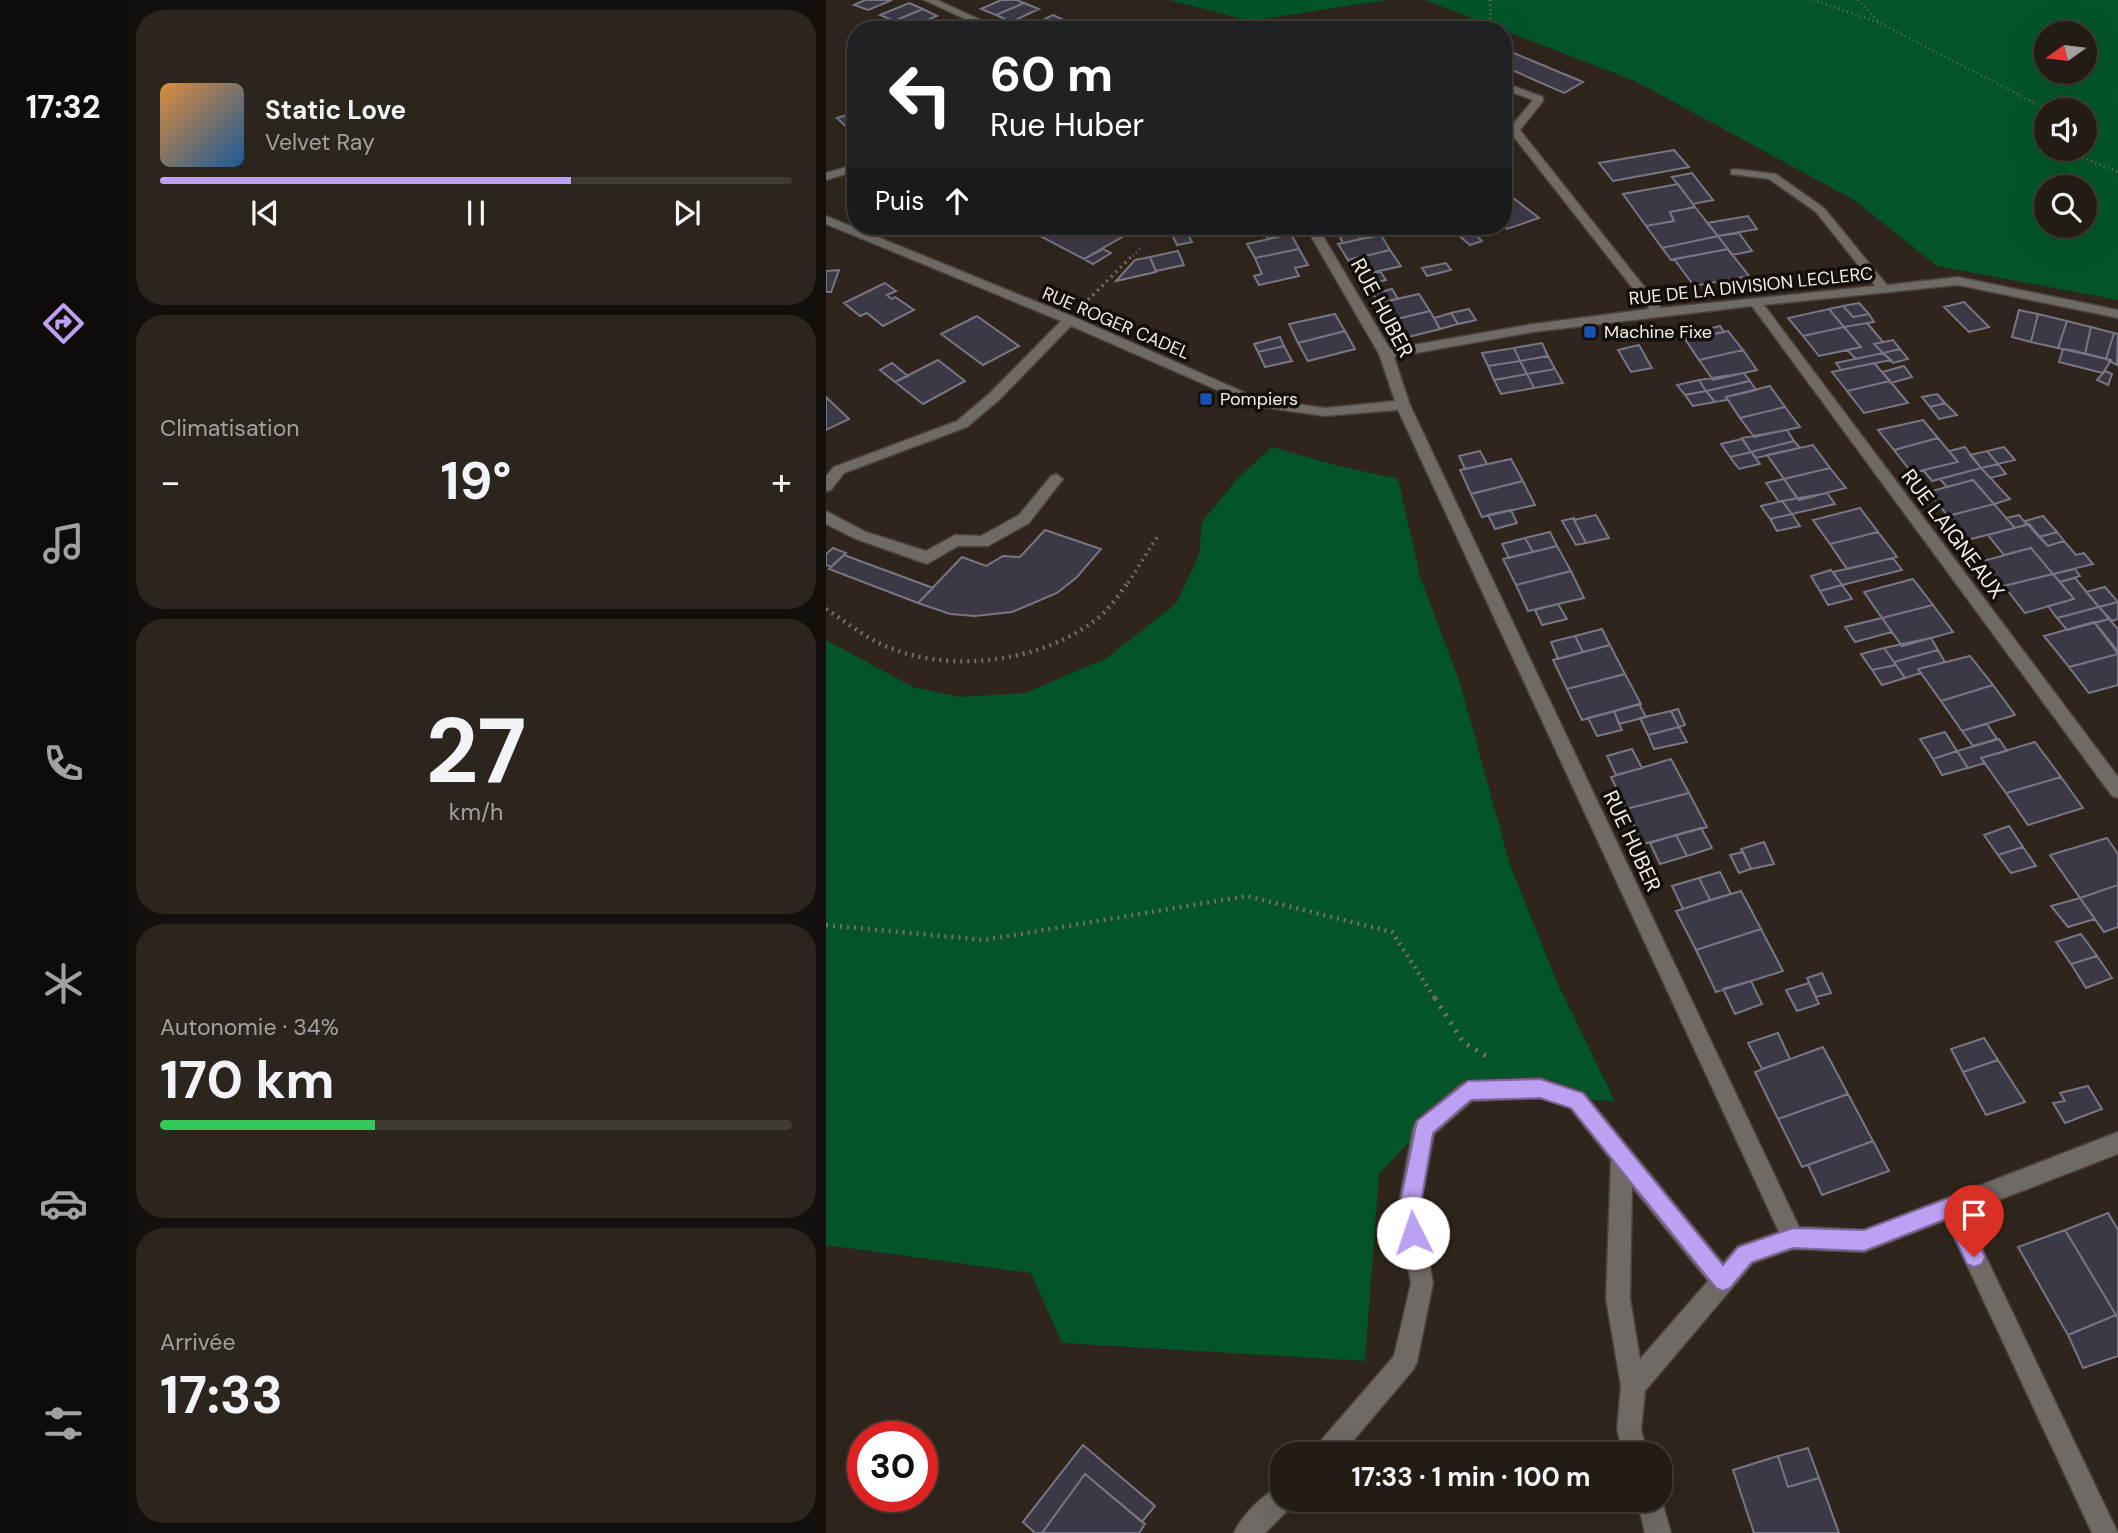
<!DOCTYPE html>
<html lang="fr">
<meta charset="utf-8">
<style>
:root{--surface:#231c15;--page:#2b251e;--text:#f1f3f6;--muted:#a3a1a0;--line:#403a34;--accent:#bca0f2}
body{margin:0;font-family:"DM Sans",sans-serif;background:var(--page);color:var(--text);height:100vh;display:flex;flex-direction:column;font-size:26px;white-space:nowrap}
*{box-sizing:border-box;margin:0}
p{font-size:23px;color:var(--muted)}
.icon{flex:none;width:38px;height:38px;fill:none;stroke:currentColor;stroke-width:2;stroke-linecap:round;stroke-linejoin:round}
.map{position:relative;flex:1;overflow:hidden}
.sheet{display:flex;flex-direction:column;gap:10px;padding:10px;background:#130f0c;width:700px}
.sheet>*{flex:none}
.top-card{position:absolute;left:21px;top:21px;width:665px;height:214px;border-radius:28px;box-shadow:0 7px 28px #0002,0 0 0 2px var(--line);background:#202124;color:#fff;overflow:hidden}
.needle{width:46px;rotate:256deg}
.fabs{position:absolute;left:1208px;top:21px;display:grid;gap:14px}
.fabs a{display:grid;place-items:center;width:63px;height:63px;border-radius:50%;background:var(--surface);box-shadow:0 7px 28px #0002,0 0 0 2px var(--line);font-size:35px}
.speed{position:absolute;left:21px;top:1421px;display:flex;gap:14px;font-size:35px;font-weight:700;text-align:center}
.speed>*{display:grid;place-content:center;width:91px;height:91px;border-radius:50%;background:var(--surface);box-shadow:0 7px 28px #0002,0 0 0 2px var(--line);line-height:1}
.speed .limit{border:10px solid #d22;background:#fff;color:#111}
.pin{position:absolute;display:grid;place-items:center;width:60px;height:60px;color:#fff;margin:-72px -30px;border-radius:50% 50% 50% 0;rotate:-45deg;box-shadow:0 0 7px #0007}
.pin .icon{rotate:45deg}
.me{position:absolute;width:77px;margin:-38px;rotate:356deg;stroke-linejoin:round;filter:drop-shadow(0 0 5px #0008)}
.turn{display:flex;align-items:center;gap:24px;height:147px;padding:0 28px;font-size:32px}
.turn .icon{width:91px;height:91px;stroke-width:2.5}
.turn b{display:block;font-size:49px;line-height:60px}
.then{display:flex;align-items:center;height:66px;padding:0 28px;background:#0003;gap:14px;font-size:26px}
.big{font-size:52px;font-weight:700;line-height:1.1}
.sheet .tile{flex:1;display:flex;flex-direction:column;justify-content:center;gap:10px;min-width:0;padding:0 24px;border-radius:28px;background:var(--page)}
.sheet .dial{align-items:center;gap:0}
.dial b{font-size:91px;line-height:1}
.song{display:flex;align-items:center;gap:21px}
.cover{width:84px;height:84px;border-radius:10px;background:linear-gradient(135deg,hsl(30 70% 55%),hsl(210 70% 35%))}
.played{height:7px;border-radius:4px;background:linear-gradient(90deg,var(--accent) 65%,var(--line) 65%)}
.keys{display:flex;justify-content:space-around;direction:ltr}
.heat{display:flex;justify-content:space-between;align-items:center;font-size:38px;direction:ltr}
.charge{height:10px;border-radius:5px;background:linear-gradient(90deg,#34c759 34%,var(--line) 0)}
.trip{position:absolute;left:444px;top:1442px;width:402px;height:70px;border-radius:28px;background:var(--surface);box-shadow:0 7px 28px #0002,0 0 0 2px var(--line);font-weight:700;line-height:70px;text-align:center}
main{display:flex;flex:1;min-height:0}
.tabs{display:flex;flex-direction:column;width:126px;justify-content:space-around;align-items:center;background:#0e0b08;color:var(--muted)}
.tabs .icon{width:49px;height:49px}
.tabs .selected{color:var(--accent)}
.tabs b{font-size:32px;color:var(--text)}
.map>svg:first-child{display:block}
.green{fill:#035529;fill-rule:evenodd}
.building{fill:#3c3946;stroke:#787584;stroke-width:2}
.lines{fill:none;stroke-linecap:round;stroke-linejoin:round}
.lane-casing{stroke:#4b4139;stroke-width:3}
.street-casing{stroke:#4b4139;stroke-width:3}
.path-far3{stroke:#766d65;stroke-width:2.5;stroke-dasharray:1 3.5;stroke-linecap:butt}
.path-far2{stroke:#766d65;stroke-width:3.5;stroke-dasharray:2 4.5;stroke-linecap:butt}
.path-far1{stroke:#766d65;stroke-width:4.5;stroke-dasharray:2 5;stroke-linecap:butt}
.path{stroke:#766d65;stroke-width:5;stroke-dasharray:2.5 7;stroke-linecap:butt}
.lane{fill:#6f6a65;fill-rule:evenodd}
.street{fill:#6f6a65;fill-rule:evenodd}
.route{fill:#bca0f2;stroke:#7a689d;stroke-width:2}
.transit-dot{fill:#1a4fb4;stroke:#140f0b;stroke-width:2.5}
.labels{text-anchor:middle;stroke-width:7;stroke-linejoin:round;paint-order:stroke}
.far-street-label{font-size:18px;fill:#f5eee8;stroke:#140f0b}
.far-poi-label{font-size:18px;fill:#f5eee8;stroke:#140f0b;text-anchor:start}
.street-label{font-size:21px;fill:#f5eee8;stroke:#140f0b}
</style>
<main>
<nav class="tabs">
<b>17:32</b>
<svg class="icon selected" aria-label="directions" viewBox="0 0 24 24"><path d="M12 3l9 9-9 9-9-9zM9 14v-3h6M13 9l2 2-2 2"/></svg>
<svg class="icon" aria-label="music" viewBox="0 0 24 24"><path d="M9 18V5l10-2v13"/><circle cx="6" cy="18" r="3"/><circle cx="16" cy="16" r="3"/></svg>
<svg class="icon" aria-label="phone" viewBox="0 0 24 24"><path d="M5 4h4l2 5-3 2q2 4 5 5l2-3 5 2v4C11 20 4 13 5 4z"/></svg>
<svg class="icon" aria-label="climate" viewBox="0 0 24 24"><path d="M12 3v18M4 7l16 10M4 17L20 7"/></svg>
<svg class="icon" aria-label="car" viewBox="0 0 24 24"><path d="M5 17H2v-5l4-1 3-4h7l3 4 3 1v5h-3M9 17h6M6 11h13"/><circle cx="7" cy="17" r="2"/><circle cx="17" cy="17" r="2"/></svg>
<svg class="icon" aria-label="filters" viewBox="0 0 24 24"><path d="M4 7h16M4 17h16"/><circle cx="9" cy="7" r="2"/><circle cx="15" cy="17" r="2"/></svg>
</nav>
<section class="sheet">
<div class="tile">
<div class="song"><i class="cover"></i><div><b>Static Love</b><p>Velvet Ray</p></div></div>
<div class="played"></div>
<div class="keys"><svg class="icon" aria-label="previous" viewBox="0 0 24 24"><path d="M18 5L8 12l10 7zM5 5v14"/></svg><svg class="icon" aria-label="pause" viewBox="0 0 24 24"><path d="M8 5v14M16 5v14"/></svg><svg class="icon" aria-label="next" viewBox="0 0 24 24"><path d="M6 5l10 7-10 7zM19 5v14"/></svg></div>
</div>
<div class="tile"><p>Climatisation</p>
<div class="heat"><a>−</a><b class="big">19°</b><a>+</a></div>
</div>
<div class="tile dial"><b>27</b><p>km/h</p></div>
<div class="tile"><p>Autonomie · 34%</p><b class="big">170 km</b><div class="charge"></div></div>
<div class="tile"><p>Arrivée</p><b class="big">17:33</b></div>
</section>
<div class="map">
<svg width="1292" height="1533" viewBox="0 0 1292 1533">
<rect width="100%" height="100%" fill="#2f251c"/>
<!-- green -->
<path class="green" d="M343,0H560L424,21Z
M599,0H1292V300L1111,266L1028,200L809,81ZM1220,33H1258V72H1220ZM1220,110H1258V149H1220ZM1220,187H1258V226H1220Z
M446,447L513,466L572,479L594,576L634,683L684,865L730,980L789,1101L628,1095L553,1174L539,1361L236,1343L205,1273L0,1245V640L87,687L133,697L199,693L279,659L350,604L373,555L376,522L411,479Z"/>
<!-- building -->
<path class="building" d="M39,0H66L42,10L28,5Z
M175,0H191L198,3L170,15L155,9Z
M83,3L97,9L68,21L54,15Z
M198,3L213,9L185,22L170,15Z
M97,9L111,16L82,28L68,21Z
M227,15L242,22L226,30L199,28Z
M123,21L138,28L103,30Z
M242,22L257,29L226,30Z
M685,52L757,82L738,93L677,66V56Z
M30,112V136L11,118Z
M848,150L863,167L787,181L773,163Z
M866,173L887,200L867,204L846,177Z
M852,184L869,207L844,212L848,221L820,226L797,194Z
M677,190L713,218L681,229L677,226Z
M869,207L892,236L836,248L820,226L848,221L844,212Z
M922,216L931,229L892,236L881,223Z
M195,226H274L296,237L258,259Z
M550,226L555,235L535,239L529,231Z
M622,226H639L656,241L644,245Z
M455,227L460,235L442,239L437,231Z
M359,229L366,242L351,245L345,232Z
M529,231L535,239L517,243L512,234Z
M913,233L926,251L906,255L892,236Z
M465,234L473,249L429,258L421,244Z
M555,235L564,250L522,260L512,244Z
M892,236L902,249L845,260L836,248Z
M277,249L285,253L267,264L258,259Z
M473,249L482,265L469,268L473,276L433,285L428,276L436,274L429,258Z
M902,249L923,276L868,286L848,259Z
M564,250L575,266L531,276L522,260Z
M352,251L358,265L330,271L324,257Z
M324,257L330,272L290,281L309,260Z
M620,263L625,270L601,276L596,268Z
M13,270L5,292H0V271Z
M554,271L560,280L541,284L536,275Z
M59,283L70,291L61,295L66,299L69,297L88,310L57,326L41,313L34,316L18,303Z
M566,289L572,299L553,303L547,294Z
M593,294L604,311L558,322L548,304Z
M1138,302L1163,327L1143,332L1118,307Z
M1033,303L1043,314L1027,317L1017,306Z
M1017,306L1027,317L1043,314L1048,322L1018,327L1003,309Z
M643,309L650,320L632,324L625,313Z
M1003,309L1018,327L977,336L962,318Z
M1193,310L1212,314L1205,342L1186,337Z
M604,311L614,329L570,340L558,322Z
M625,313L632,324L614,329L608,318Z
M509,314L519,331L472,343L463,324Z
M1212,314L1241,321L1232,348L1205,342Z
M151,316L193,346L157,365L115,334Z
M1241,321L1265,327L1259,354L1232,348Z
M1041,323L1057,342L1048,344L1057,353L1030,359L1021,350L1035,347L1018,327Z
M894,326L898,332L875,337L871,332Z
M1018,327L1035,347L993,356L977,336Z
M1265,327L1288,333L1280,359L1259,354Z
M519,331L529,349L482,361L472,343Z
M902,331L917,350L873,360L859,339Z
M1288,333L1292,334L1291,365L1280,359Z
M454,337L458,346L432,352L428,344Z
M1067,340L1074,349L1057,353L1048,344Z
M716,343L722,356L694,361L688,348Z
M813,345L826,368L805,372L792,350Z
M458,346L466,361L439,367L432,352Z
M688,348L694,361L662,366L656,353Z
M1074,349L1082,359L1067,363L1057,353Z
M1237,349L1245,350L1285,360L1277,373L1233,362Z
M917,350L931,370L887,380L873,360Z
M1057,353L1065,360L1015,370L1010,363Z
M722,356L729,369L701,374L694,361Z
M112,360L139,381L97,404L69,382Z
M694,361L701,374L668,380L662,366Z
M66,363L82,376L69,382L54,370Z
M1048,363L1064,381L1021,391L1006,372Z
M1078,366L1086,377L1065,383L1056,372Z
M729,369L737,383L708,388L701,374Z
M1279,371L1286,374L1282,385L1271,380Z
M918,373L924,381L880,391L873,380Z
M701,374L708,388L675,394L668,380Z
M873,380L880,391L859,395L851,385Z
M924,381L930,390L900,397L901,400L889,402L880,391Z
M1064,381L1082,403L1038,413L1021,391Z
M944,386L959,407L914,418L900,397Z
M880,391L889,402L867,406L859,395Z
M1111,394L1119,403L1104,407L1096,397Z
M0,397L23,419L0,430Z
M1119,403L1131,415L1113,419L1104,407Z
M959,407L974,427L928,437L914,418Z
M1097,420L1112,438L1068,450L1052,430Z
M961,430L968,441L925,452L916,438Z
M1112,438L1132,462L1086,473L1068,450Z
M916,439L925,452L904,457L895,444Z
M968,441L974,448L930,458L925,452Z
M987,445L1004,468L958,479L941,455Z
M1139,447L1155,468L1106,481L1097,470L1132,462L1123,451Z
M1178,447L1189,460L1172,464L1161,451Z
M654,451L661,464L639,469L633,456Z
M1161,451L1172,464L1155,468L1144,455Z
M925,452L934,464L913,469L904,457Z
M685,459L697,481L645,494L634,470Z
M1172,464L1180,474L1164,478L1155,468Z
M1004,468L1020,488L973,500L958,479Z
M1155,468L1184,499L1168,504L1147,480L1121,487L1114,479Z
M958,479L971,498L953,502L940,483Z
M1147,480L1168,504L1122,516L1102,492Z
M697,481L709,505L656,517L645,494Z
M1001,493L1009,504L966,514L956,501Z
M956,501L966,514L944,519L935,506Z
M1168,504L1189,528L1141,540L1122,516Z
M1034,508L1052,532L1004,544L987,520Z
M685,510L691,523L669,529L662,515Z
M966,514L974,526L951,531L944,519Z
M770,515L783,538L760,543L748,520Z
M1193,515L1201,525L1189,528L1180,518Z
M1217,516L1231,532L1213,537L1199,521Z
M748,518V520L760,543L750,545L736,521Z
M1203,524L1222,546L1238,541L1250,555L1258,553L1267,564L1227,574L1205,548L1178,555L1162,535Z
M219,530L275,549L251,577L231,593L186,612L149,616L124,614L92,603L136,557L160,566L177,556L194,557Z
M724,532L731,546L707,552L699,538Z
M1052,532L1071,557L1021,569L1004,544Z
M1231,532L1238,541L1222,546L1213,537Z
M699,538L707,552L683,558L676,544Z
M731,546L745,571L690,585L677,559Z
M7,548L20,553L5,567L0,565V554Z
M1205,548L1227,574L1178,586L1157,561Z
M18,555L107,588L92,603L3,569Z
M1067,558L1076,570L1016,585L1007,572Z
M1249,569L1254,576L1234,582L1227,574Z
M1005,570L1016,585L994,591L985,576Z
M745,571L758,598L702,611L690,585Z
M1227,574L1248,599L1199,613L1178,586Z
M1249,578L1273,607L1231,618L1222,606L1248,599L1234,582Z
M1087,579L1107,605L1056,618L1038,592Z
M1016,585L1026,599L1002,605L994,591Z
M1279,587L1292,602L1273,607L1260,592Z
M1292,602V619L1286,621L1273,607Z
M732,604L741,619L716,625L709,610Z
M1107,605L1127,632L1076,646L1056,618Z
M1273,607L1283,619L1241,630L1231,618Z
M1056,618L1066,632L1029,642L1019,627Z
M1283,619L1292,629V651L1269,623Z
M1268,622L1292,654L1243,667L1218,636Z
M776,629L784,645L757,652L749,636Z
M749,636L757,652L732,659L725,642Z
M1105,638L1112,650L1068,662L1058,648Z
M784,645L799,674L741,689L727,660Z
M1058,648L1070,665L1046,670L1035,654Z
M1112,650L1119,662L1092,669L1095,673L1079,678L1068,662Z
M1292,654V685L1263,693L1243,667Z
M1144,656L1167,685L1115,701L1092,669Z
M1070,665L1079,678L1056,685L1046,670Z
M799,674L815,704L756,720L741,689Z
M1167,685L1189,715L1136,731L1115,701Z
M813,704L820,717L793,724L788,711Z
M852,709L859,725L853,727L845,711Z
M788,711L796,730L771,736L762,718Z
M845,711L853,727L822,735L814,718Z
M1161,724L1171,739L1147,746L1136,731Z
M853,727L861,742L828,749L822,735Z
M1119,732L1131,751L1107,759L1094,739Z
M1173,739L1181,751L1155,758L1159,763L1142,768L1131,751Z
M1209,742L1235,777L1180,793L1155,758Z
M806,749L816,768L790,775L781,756Z
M1131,751L1142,768L1116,775L1107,759Z
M845,759L863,793L800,809L785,777Z
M1235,777L1257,808L1202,825L1180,793Z
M863,793L881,827L817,844L800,809Z
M1183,826L1197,847L1172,855L1158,835Z
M875,828L886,848L861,856L850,835Z
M850,835L861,856L834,864L824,843Z
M1281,838L1292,854V885L1254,898L1224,855Z
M938,842L948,864L925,869L915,849Z
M1197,847L1210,866L1185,873L1172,855Z
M917,852L925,869L913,873L904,855Z
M894,872L905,894L884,900L873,878Z
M873,878L884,900L857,909L846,886Z
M1292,885V927L1278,932L1254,898Z
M915,891L935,929L870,950L850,911Z
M1254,898L1269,919L1242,927L1225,906Z
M935,929L957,971L890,992L870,950Z
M1255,934L1271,956L1245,964L1230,942Z
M1271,956L1286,978L1260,988L1245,964Z
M996,973L1005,993L990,997L981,978Z
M925,981L936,1004L909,1014L897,989Z
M983,983L993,1004L971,1011L960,990Z
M952,1033L964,1059L936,1069L922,1043Z
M1158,1038L1172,1060L1137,1072L1125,1049Z
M997,1047L1022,1094L952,1119L929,1072Z
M1172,1060L1199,1102L1160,1115L1137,1072Z
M1262,1086L1276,1109L1239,1123L1227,1103L1239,1101L1234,1093Z
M1022,1094L1047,1141L976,1167L952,1119Z
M1047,1141L1063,1171L996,1195L982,1165Z
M1282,1213L1292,1230V1314L1290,1315L1239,1230Z
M1239,1230L1290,1315L1242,1335L1192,1247Z
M1290,1315L1292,1319V1356L1257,1368L1242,1335Z
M257,1445L329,1506L316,1522L259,1474L216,1533H209L197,1522Z
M982,1448L993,1478L962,1487L952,1456Z
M952,1456L962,1487L993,1478L1013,1533H928L907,1470Z
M259,1474L319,1524L313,1533H216Z"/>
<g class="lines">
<defs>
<path id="lane" d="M230,474L237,479L203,523L162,546H132L101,564L30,539L0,524V511L40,532L100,551L129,535L155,536L193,515L225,476Z"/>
<path id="street" d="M98,0H111L177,30H163Z
M677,82L717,97V101L694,130L835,308L1049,286L990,212L943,179L905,174V170L909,169L950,174L998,208L1061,285L1132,277L1292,310V318L1132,285L938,305L1292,777V798L1286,796L926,306L707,332L568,357L584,405L973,1227L1038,1230L1292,1132V1154L1139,1213L1292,1533H1266L1120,1220L1038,1252L967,1249L927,1263L819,1391L815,1430L822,1454H798L791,1430L795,1386L780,1299L785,1160L744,1108L714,1098L646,1101L608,1134L594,1208L607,1283L591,1362L587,1370L516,1454H488L491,1445L568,1356L585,1283L572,1208L587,1128L590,1121L635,1084L642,1081L714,1078L758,1093L897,1263L912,1246L953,1232L572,410L499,416L428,406L245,326L174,399L141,427L18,473L5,490L0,491V476L8,467L131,421L164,393L235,321L0,224V216L248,317L431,398L499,408L569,401L553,354L479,226H491L564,349L707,324L823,309L684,132L677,127V119L687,124L707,100L677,89ZM806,1187L882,1281L814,1359L804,1299Z
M30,164V171L0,180V173Z
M331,226H343L334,233L328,229Z
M457,1485V1500H468L466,1506L439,1533H408C415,1516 439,1492 457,1485Z
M835,1498L845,1533H819L811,1500Z"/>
</defs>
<!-- lane casing -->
<use href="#lane" class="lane-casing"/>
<!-- street casing -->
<use href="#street" class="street-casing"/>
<!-- path-far3 -->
<path class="path-far3" d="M664,0L665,30
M987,0L1054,23L1222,110
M1032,0L1054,23
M1236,149L1292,172
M307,256L316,247"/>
<!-- path-far2 -->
<path class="path-far2" d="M262,300L308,254
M302,583L333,534"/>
<!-- path-far1 -->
<path class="path-far1" d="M0,609C21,622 40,639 64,648C126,673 214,662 268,621C282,611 293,595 303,581
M0,925L158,940L421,896L566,932L610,1000"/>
<!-- path -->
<path class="path" d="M609,998L637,1042L662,1057"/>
<!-- lane -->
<use href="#lane" class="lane"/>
<!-- street -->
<use href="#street" class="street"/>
</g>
<!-- route -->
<path class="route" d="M714,1079L757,1093L897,1265L912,1247L967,1228L1038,1230L1125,1197L1132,1200L1159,1257L1156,1264L1148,1267L1141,1264L1120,1219L1038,1251L967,1248L926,1262L904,1288L897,1291L890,1288L745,1108L714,1098L645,1100L607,1133L594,1208L598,1233L595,1240L587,1243L580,1240L573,1208L591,1121L642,1081Z"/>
<!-- markers -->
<g class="transit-dot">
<rect x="757" y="325" width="14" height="14" rx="3.5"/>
<rect x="373" y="392" width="14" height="14" rx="3.5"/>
</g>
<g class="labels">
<!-- far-street labels -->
<g class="far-street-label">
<text transform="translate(925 286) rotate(-6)" y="6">RUE DE LA DIVISION LECLERC</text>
<text transform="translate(290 323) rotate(23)" y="6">RUE ROGER CADEL</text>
</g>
<!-- far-poi labels -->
<g class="far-poi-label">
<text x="778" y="338">Machine Fixe</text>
<text x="394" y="405">Pompiers</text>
</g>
<!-- street labels -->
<g class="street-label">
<text transform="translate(556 308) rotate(62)" y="7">RUE HUBER</text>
<text transform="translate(1127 534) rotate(53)" y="7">RUE LAIGNEAUX</text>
<text transform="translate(806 841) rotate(65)" y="7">RUE HUBER</text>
</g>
</g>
</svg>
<div class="fabs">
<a><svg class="needle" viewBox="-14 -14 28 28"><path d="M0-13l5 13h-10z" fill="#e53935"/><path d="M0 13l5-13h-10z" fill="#a3a1a0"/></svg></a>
<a><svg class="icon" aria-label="sound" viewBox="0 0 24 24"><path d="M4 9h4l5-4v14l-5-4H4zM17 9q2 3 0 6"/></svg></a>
<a><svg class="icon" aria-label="search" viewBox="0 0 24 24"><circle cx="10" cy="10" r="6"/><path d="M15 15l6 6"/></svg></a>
</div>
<div class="speed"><div class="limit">30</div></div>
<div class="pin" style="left:1148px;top:1257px;background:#d93025"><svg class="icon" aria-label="arrive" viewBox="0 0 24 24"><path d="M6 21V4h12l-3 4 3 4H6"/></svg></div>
<svg class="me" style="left:587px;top:1233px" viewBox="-20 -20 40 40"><circle r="19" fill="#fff"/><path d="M0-13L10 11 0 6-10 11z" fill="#bca0f2"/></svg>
<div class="trip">17:33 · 1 min · 100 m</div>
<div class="top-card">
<div class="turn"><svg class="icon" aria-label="left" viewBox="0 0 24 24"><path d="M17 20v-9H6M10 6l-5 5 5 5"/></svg><div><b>60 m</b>Rue Huber</div></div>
<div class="then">Puis<svg class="icon" aria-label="ahead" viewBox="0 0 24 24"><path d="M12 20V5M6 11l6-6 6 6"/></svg></div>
</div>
</div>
</main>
